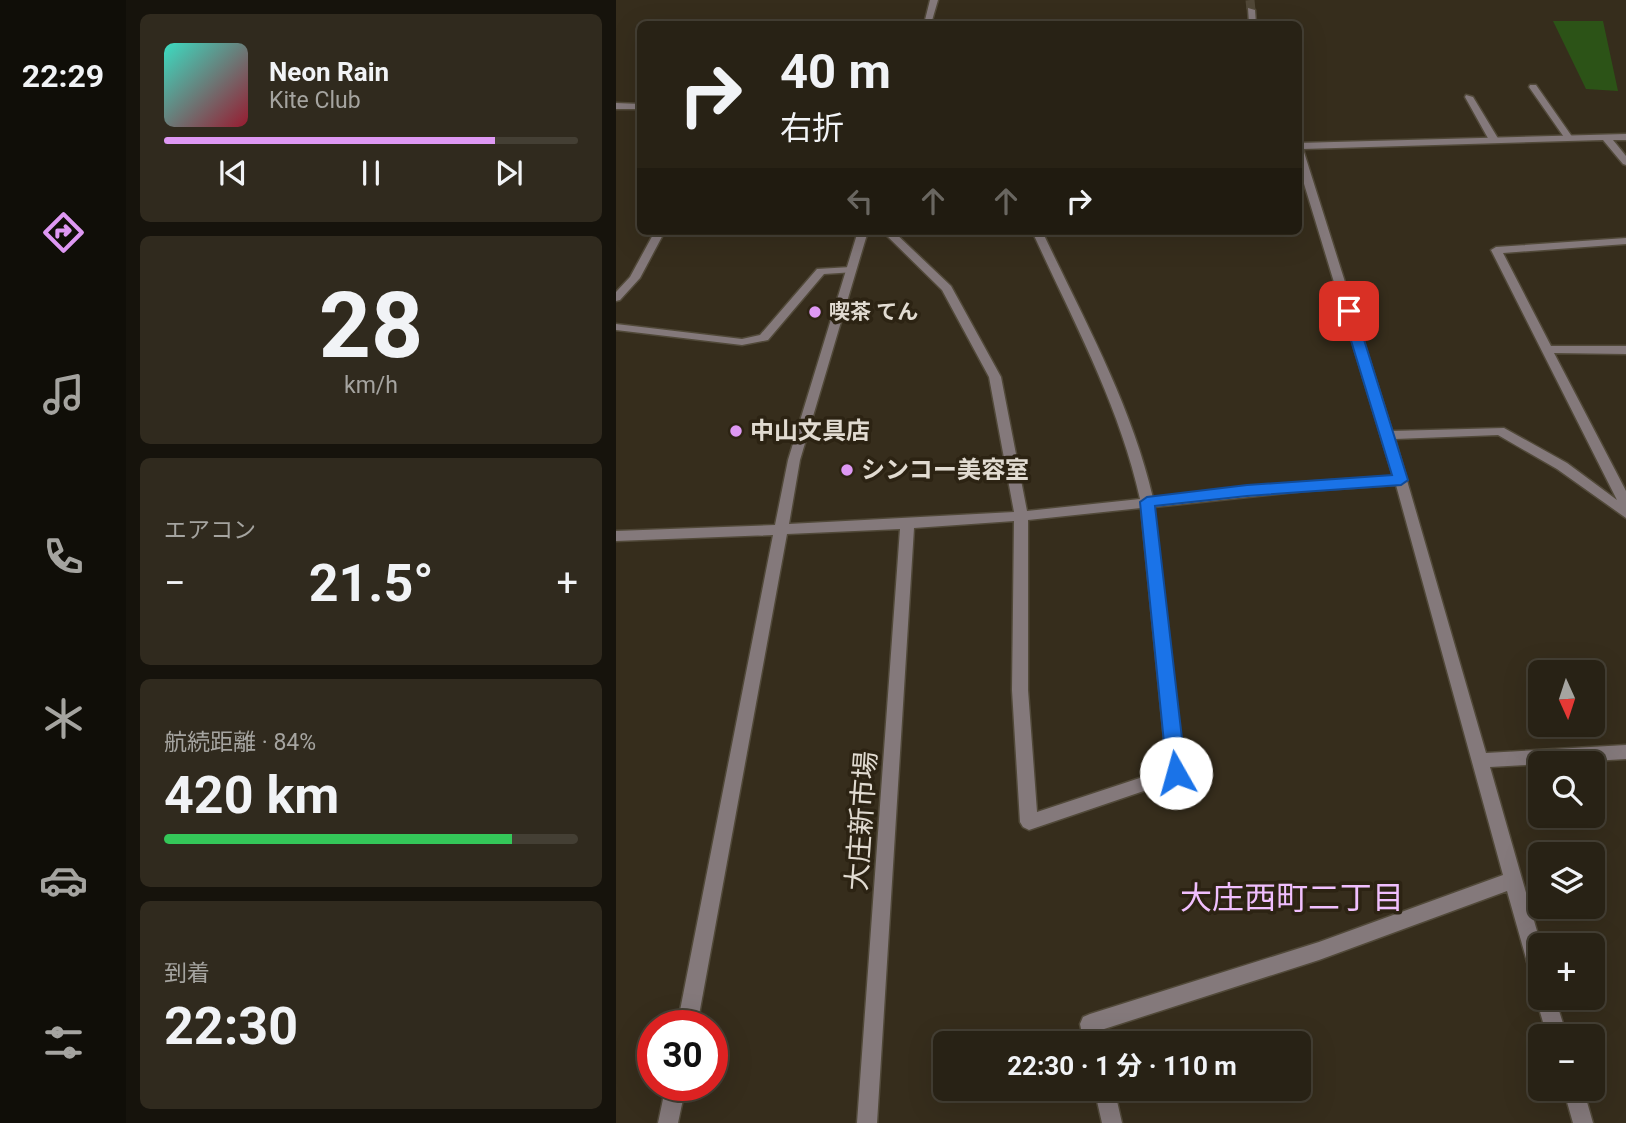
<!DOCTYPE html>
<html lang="ja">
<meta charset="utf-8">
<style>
:root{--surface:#282215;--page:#302a1e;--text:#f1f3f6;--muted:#a5a4a0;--line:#443f34;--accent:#de98f3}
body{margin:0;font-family:Roboto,"Noto Sans JP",sans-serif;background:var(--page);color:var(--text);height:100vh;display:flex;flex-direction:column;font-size:26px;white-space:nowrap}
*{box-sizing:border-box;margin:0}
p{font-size:23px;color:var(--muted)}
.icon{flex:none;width:38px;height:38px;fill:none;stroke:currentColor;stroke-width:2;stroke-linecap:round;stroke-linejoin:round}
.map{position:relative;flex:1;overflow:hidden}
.drawer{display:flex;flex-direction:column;gap:14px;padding:14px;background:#16130c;width:490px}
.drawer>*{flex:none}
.banner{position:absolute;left:21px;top:21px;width:665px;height:214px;border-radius:10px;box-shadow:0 7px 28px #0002,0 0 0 2px var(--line);background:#282215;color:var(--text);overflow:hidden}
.needle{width:46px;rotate:177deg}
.buttons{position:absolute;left:912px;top:660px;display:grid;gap:14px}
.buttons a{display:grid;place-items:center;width:77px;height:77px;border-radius:10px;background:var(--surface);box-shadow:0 7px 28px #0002,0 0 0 2px var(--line);font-size:35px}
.speed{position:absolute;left:21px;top:1010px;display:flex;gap:14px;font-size:35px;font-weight:700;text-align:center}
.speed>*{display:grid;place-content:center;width:91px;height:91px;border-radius:50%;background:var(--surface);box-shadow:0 7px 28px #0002,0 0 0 2px var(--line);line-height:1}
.speed .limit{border:10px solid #d22;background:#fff;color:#111}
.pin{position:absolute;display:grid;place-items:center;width:60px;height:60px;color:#fff;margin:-30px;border-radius:14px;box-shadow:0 4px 10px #0006}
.me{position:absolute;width:77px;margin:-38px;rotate:353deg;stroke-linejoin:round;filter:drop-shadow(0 0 5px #0008)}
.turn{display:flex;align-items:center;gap:24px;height:147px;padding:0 28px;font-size:32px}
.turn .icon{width:91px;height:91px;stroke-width:2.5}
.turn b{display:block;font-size:49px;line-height:60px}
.lanes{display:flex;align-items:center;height:66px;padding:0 28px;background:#0003;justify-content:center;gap:35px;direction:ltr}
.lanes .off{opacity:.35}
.big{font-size:52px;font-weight:700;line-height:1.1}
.drawer .tile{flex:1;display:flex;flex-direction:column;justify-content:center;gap:10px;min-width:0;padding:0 24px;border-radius:10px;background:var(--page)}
.drawer .dial{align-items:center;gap:0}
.dial b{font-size:91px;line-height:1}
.song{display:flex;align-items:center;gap:21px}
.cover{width:84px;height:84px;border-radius:10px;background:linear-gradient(135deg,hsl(170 70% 55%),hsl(350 70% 35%))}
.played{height:7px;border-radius:4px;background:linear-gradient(90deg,var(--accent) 80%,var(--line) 80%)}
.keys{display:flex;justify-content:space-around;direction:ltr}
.heat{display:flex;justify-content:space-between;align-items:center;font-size:38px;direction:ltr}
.charge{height:10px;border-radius:5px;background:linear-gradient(90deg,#34c759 84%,var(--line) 0)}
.trip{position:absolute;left:317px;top:1031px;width:378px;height:70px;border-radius:10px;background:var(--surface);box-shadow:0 7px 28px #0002,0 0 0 2px var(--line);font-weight:700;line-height:70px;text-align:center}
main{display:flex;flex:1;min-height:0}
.dock{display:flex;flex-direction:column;width:126px;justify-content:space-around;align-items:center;background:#100e08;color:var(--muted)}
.dock .icon{width:49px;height:49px}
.dock .active{color:var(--accent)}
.dock b{font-size:32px;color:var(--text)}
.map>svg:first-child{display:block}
.green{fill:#2c5317}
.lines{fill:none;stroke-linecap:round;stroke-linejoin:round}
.street-tunnel{stroke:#504737;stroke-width:9;stroke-dasharray:9 4.5;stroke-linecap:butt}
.lane-casing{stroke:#514939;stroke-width:3}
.street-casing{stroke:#514939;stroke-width:3}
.lane{fill:#84797b;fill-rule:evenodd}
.street{fill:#84797b;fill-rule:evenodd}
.route{fill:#1a73e8;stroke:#114b97;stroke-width:2}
.poi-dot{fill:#de98f3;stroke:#2c2313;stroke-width:2.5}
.labels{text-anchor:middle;stroke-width:7;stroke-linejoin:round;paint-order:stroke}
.far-poi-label{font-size:21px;font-weight:bold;fill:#e1dbd1;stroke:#2c2313;text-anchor:start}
.poi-label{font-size:24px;font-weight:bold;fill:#e1dbd1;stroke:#2c2313;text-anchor:start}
.near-street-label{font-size:28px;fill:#e1dbd1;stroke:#2c2313}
.near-neighbourhood-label{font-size:32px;fill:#f0bffe;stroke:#2c2313}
</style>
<main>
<nav class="dock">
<b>22:29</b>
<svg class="icon active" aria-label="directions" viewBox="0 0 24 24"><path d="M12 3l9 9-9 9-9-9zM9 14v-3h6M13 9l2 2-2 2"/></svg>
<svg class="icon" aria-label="music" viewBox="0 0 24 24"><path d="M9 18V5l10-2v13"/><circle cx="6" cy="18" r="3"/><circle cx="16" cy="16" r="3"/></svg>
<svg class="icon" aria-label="phone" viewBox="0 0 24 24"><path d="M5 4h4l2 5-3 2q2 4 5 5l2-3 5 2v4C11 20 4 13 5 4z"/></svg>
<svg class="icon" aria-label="climate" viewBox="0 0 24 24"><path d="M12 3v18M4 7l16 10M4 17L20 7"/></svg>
<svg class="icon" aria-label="car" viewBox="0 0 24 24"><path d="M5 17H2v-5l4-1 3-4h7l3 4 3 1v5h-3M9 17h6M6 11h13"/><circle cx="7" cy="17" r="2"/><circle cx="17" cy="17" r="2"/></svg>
<svg class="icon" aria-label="filters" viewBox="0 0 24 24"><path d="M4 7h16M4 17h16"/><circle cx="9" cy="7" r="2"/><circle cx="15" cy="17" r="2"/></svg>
</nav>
<section class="drawer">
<div class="tile">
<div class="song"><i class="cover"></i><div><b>Neon Rain</b><p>Kite Club</p></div></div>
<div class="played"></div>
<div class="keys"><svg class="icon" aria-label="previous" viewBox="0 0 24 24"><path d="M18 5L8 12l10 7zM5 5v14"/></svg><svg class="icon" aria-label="pause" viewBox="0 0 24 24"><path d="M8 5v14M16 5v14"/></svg><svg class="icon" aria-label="next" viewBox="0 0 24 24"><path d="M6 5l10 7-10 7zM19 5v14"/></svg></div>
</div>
<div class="tile dial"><b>28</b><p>km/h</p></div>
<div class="tile"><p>エアコン</p>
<div class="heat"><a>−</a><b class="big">21.5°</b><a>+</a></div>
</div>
<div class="tile"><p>航続距離 · 84%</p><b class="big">420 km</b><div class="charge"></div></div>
<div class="tile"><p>到着</p><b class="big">22:30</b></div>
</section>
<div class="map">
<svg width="1010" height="1123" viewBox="0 0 1010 1123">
<rect width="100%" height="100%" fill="#362d1c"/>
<!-- green -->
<path class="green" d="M937,21H987L1002,91L970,89Z"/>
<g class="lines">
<!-- street-tunnel -->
<path class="street-tunnel" d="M634,0L635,10"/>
<defs>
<path id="lane" d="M914,85H920L957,138L956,140H950L913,87Z
M850,95L857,97L883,140L881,142L873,140L849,97Z
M235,267L239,268V272L208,274L152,340L126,345L0,330V324L126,339L144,335L201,269Z"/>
<path id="street" d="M314,0H322L315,24H308Z
M632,8L639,10L640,24H633Z
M0,103L24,104V109H0Z
M1010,134V140H997L1010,156V165L1007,164L987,140L687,149L776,431L888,428L951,463L1001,500L875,250L880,247L1010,238V244L887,253L935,346H1010V354L938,353L1010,491V518L941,469L882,435L779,439L870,753L1010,745V759L874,767L925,945L924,985L917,983L915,976L891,891L703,960L485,1030L488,1043H468L464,1024L467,1017L474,1014L703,942L887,875L780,485L689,491L538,507L568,773L566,778L413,830L407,827L404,822L396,690L398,521L298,528L261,1123H241L284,529L171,534L81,1026H61L157,535L0,541V531L159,525L172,460L242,231H252L184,460L173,524L398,512L373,377L326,290L266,231H277L335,286L385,377L411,511L524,499C503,404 456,319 416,231H426C467,318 515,403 537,498L689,482L777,476L682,164V143ZM525,508L551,769L421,812L412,690V520Z
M39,231H49L24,278L4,300L0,301V292L14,277Z
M924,991V998H939L951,1036H931L920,998Z
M50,1085H70L62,1123H42Z
M478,1088H498L506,1123H486Z
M947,1088H967L977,1123H957Z"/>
</defs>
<!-- lane casing -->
<use href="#lane" class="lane-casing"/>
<!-- street casing -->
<use href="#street" class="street-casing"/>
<!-- lane -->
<use href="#lane" class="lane"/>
<!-- street -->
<use href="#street" class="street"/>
</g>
<!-- route -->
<path class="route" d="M733,307L739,311L792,480L785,485L631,496L539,506L570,773L567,779L560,782L554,779L551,773L524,502L531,497L631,485L776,475L726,311Z"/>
<!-- markers -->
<g class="poi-dot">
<circle cx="199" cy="312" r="7"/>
<circle cx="120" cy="431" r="7"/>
<circle cx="231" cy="470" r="7"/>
</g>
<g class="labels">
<!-- far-poi labels -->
<g class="far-poi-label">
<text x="213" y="319">喫茶 てん</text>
</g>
<!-- poi labels -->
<g class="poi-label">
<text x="134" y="439">中山文具店</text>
<text x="245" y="478">シンコー美容室</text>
</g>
<!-- near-street labels -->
<g class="near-street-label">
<text transform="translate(245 821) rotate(-86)" y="10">大庄新市場</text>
</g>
<!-- near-neighbourhood labels -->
<g class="near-neighbourhood-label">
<text x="676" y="909">大庄西町二丁目</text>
</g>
</g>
</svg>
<div class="buttons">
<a><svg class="needle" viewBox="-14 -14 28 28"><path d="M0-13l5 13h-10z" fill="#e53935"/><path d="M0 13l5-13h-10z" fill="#a5a4a0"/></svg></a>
<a><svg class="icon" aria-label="search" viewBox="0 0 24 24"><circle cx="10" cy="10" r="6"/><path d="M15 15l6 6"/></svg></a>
<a><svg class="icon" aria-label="layers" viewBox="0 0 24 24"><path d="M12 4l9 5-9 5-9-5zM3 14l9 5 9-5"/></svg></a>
<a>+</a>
<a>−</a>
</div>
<div class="speed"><div class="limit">30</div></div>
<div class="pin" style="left:733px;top:311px;background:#d93025"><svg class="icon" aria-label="arrive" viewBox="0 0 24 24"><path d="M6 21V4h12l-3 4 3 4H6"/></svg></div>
<svg class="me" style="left:560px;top:773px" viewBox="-20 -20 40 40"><circle r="19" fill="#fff"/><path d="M0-13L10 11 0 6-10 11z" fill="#1a73e8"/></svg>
<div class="trip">22:30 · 1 分 · 110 m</div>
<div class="banner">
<div class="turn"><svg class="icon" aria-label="right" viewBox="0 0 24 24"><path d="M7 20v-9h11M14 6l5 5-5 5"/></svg><div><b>40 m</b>右折</div></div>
<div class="lanes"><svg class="icon off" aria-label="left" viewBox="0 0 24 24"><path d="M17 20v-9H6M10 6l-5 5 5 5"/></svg><svg class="icon off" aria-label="ahead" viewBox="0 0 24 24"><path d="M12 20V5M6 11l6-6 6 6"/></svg><svg class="icon off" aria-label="ahead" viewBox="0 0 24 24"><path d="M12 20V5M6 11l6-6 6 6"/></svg><svg class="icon" aria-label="right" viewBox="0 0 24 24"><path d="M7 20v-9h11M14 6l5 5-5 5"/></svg></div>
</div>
</div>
</main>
